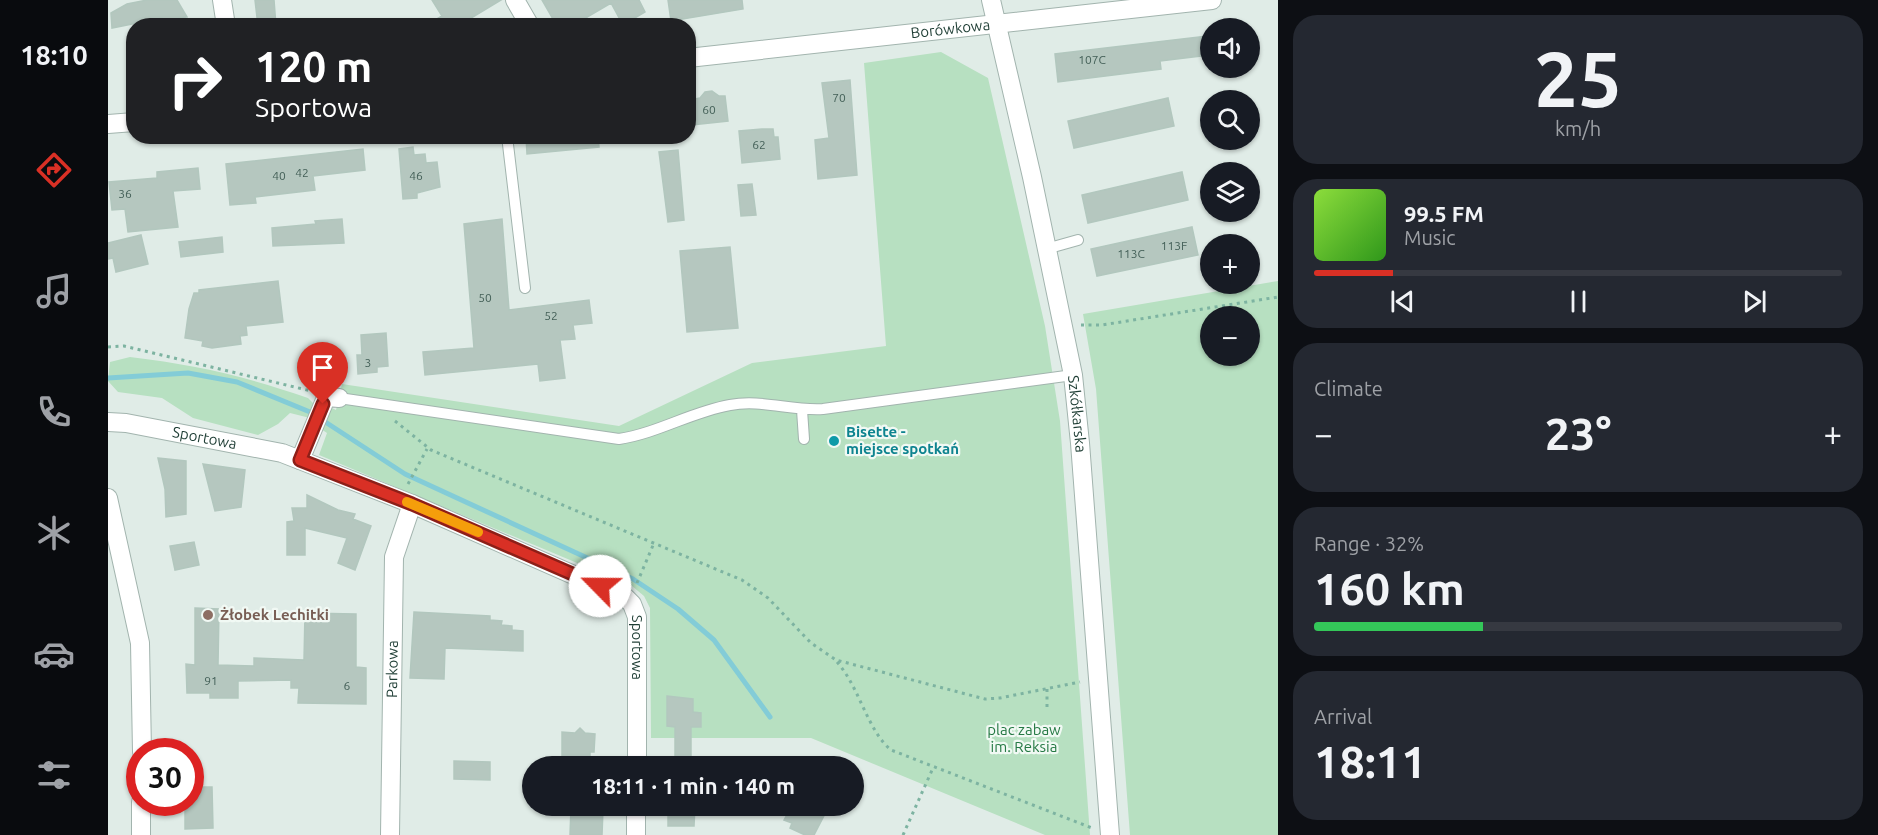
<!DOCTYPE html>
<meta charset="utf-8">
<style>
:root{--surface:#171b24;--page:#242831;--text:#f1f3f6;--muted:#9ea1a6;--line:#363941;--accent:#d93025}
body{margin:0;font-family:Ubuntu,sans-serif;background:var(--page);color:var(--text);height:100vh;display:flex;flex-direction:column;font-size:22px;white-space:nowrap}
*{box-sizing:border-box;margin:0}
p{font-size:20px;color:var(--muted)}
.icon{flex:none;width:33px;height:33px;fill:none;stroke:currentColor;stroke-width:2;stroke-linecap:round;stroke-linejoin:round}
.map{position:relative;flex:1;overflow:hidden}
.panel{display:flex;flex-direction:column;gap:15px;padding:15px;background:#0d0f14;width:600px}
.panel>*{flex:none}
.hud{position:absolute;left:18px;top:18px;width:570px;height:126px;border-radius:24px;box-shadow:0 2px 4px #0004;background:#202124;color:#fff;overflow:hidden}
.tools{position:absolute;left:1092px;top:18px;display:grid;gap:12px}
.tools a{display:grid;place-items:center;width:60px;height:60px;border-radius:50%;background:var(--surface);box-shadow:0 2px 4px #0004;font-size:30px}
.speed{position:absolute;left:18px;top:738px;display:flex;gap:12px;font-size:30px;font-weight:700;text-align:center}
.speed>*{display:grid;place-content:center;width:78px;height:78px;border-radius:50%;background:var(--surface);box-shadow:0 2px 4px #0004;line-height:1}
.speed .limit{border:9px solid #d22;background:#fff;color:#111}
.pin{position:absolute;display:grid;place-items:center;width:51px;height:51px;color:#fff;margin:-62px -26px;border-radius:50% 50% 50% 0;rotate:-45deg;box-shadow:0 0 6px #0007}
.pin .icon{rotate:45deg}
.me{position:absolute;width:66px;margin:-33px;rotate:293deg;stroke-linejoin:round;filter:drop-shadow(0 0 4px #0008)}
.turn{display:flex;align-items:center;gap:21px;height:126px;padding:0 30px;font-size:27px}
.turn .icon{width:78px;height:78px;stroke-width:2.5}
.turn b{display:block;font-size:42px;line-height:51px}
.big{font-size:45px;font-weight:700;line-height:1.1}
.panel .card{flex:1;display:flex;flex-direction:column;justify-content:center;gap:9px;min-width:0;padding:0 21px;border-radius:24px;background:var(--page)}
.panel .dial{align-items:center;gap:0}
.dial b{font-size:78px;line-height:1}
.song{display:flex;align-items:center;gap:18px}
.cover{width:72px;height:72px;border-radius:9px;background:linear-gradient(135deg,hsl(90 70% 55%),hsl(110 70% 35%))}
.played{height:6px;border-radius:3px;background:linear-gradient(90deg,var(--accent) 15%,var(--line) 15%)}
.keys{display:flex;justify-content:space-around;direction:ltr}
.heat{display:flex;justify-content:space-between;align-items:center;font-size:33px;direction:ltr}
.charge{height:9px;border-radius:4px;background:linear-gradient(90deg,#34c759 32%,var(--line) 0)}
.trip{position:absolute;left:414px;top:756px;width:342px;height:60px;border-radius:30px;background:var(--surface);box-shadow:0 2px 4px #0004;font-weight:700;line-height:60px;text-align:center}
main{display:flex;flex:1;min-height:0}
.tab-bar{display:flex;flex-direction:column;width:108px;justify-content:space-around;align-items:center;background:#090b0e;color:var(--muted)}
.tab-bar .icon{width:42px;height:42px}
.tab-bar .active{color:var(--accent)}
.tab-bar b{font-size:27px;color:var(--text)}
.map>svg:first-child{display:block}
.green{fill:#b7e0c1;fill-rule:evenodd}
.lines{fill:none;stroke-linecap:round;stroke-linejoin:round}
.stream{stroke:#83ccd7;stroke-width:5}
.building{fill:#b5c7bf;stroke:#b2c7be;stroke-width:1.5}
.service-casing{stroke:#a2b4ae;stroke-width:12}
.minor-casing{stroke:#a2b4ae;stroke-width:20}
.path{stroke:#7db3a1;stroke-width:3;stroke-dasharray:3 4.5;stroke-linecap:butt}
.service{stroke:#fff;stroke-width:10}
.minor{stroke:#fff;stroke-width:18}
.route-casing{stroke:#8d1f18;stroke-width:15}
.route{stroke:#d93025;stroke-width:10}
.slow{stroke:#f59e0b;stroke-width:10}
.culture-dot{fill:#0f9aa8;stroke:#f1f9f4;stroke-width:2}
.education-dot{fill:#8d6e63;stroke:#f1f9f4;stroke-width:2}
.labels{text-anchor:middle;stroke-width:4.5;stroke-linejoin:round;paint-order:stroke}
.number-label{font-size:12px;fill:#446058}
.street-label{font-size:15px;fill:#1f3e35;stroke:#f1f9f4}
.culture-label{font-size:15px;font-weight:bold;fill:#0d838f;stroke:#f1f9f4;text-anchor:start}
.education-label{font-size:15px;font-weight:bold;fill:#785e54;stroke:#f1f9f4;text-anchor:start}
.park-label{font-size:15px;fill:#257944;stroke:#f1f9f4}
</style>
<main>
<nav class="tab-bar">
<b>18:10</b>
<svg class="icon active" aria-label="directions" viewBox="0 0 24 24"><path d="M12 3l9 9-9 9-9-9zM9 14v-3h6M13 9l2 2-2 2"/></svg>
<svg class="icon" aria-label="music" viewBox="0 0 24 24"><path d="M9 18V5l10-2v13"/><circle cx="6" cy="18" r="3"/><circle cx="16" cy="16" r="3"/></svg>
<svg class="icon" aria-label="phone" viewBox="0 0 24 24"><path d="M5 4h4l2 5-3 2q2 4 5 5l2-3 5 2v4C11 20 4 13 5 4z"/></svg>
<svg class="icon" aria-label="climate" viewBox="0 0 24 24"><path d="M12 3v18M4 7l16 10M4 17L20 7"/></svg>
<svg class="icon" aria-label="car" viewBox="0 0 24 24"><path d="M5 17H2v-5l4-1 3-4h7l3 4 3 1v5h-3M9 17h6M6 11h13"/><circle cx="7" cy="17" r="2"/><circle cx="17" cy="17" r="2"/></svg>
<svg class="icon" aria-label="filters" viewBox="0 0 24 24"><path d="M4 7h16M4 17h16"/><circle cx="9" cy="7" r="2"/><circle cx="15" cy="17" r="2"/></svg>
</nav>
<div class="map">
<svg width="1170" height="835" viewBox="0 0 1170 835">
<rect width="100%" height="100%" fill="#e0ece7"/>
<!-- green -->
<path class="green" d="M833,52L880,78L937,326L952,421L982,835H937L703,738H543L542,608L536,596L524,586L211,455L219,433L213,429L222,407L228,410L234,384L511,426L644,363L778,346L756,63Z
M1170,281V835H1022L988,389L975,314ZM1102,316H1142V356H1102Z
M22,357C88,365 137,376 200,398L207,405L202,418L182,413L170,424L150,435L85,418L54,398L10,392L0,381L2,362Z"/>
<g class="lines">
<!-- stream -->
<path class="stream" d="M0,378L80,373L129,382L202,412L297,474L525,579L570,609L606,640L662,717"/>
</g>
<!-- building -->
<path class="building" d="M39,0H69L79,17L54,21V18L4,28L3,13L19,4Z
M147,0H166L168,26H150Z
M324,0H393L350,26H317L334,16Z
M434,0H531L537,12L515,25L503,3L464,26H449Z
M560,0H634L635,9L563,21Z
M1099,36L1101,55L1052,61L1053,69L950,82L947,54Z
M742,80L749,175L710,179L707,140L721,138L714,83Z
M604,91L611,96H617L620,121L584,125L581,100L592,98L597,92Z
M1060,98L1066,126L966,148L960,121Z
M654,129H665L666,137H670L672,159L634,163L631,131Z
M418,136H490L491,147L419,154Z
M305,147L306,155L317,154L318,163L329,162L332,187L309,193V198L295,199L291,149Z
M255,149L257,170L205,176L207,190L147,197L148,203L122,205L118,164Z
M570,150L576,220L560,222L551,152Z
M90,168L92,189L65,191L70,227L20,232L17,209L4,210L1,182L49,178V172Z
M1074,172L1080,200L980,223L974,195Z
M644,184L648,215L633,216L630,185Z
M234,219L236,243L165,246L164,228L208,224L207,221Z
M394,219L401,310L481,300L484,323L465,325L467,339L452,340L457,378L432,381L430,364L317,375L315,352L366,348L356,224Z
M1084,227L1090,255L989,276L983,249Z
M33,235L40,264L8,272L5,258L0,259V243Z
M114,237L115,252L73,257L71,242Z
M622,247L630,328L579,332L572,251Z
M170,281L175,322L138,326L139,335L132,336L133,344L104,348L94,346L95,341L77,338L81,309L86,293H91V290Z
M278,333L280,366L269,367V372L250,374L249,355H254L253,335Z
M50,458L78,461V514L58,517L57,489Z
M95,464L137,470L133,507L107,511Z
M199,495L230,510L247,514L245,519L263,526L247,570L230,563L239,538L197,528V555H179V522L186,521L184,508H199Z
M86,542L91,565L67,570L62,546Z
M87,608L111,609L110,665L146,666V658L196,660L197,613L248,614V667L258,668V704L190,703L191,688H183V680L130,681V698H102V693H79L78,664L87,665Z
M306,612L382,616V620L394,621L393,625L404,626V630L415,631V651L337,648L336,679L302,678Z
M559,696L585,699V712L593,713V727H583V766H567V727L559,726Z
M472,728L477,733L487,734L486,752H482V766H454V732L467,733Z
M346,761L382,762V780L346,779Z
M85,787H104L105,828L77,829V802H82Z
M560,806H587L586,826H560Z
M684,806H721L706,835H697L682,828L684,823L676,820Z
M463,808L495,809L494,835H462Z"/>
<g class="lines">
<defs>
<path id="service" d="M399,136L417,288
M938,249L970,240
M231,398L511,439C550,433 583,412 622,405C653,399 683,411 715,409L965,375
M694,410L696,439"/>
<g id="minor">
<path d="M114,0L118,26"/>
<path d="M407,0L422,26"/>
<path id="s1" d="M883,0L924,177L965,375L972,443L1002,835"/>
<path id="s2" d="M580,58L1104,0"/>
<path d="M0,124L26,122"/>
<path id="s3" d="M0,422L18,423L174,453L304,504L518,598L524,604L529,617V766"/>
<path d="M192,460L217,400L220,397L231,398"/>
<path d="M0,498L32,643L34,752"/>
<path d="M33,835V802"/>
<path id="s4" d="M282,835L286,557L304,504"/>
<path d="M528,835V806"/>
</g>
</defs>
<!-- service casing -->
<use href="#service" class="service-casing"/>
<!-- minor casing -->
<use href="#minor" class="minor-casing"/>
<!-- path -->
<path class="path" d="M973,325H994L1170,297
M0,347L16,346L203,391
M287,421L323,450L634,580L660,598L703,643L728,660L877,699L892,698L972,682
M300,484L319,449
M529,583L546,543
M729,662C752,688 759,730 783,750L984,828
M939,689V708
M795,835L825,768"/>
<!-- service -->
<use href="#service" class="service"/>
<!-- minor -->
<use href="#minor" class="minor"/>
</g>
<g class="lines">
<defs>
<path id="route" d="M215,404L192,460L304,504L492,586"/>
</defs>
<!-- route casing -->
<use href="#route" class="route-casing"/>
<!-- route -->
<use href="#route" class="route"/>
<!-- slow -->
<path class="slow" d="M299,502L370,532"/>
</g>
<!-- markers -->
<circle class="culture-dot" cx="726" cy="441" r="6"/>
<circle class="education-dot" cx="100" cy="615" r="6"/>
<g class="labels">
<!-- number labels -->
<g class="number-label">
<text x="984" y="64">107C</text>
<text x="731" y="102">70</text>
<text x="601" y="114">60</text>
<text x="651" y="149">62</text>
<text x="194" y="177">42</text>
<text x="171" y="180">40</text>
<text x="308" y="180">46</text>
<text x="17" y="198">36</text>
<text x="1066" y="250">113F</text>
<text x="1023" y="258">113C</text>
<text x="377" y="302">50</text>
<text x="443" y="320">52</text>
<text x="260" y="367">3</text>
<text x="103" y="685">91</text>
<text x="239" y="690">6</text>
</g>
<!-- street labels -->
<g class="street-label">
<text dy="5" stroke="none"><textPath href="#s2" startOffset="264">Borówkowa</textPath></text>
<text dy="5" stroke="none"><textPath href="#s1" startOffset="423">Szkółkarska</textPath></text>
<text dy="5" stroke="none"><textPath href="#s3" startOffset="98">Sportowa</textPath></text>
<text dy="5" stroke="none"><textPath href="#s3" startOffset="603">Sportowa</textPath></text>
<text dy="5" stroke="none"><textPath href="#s4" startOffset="166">Parkowa</textPath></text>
</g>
<!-- culture labels -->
<g class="culture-label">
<text x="738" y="437">Bisette -<tspan x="738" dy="17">miejsce spotkań</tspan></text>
</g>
<!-- education labels -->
<g class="education-label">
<text x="112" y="620">Żłobek Lechitki</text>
</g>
<!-- park labels -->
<g class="park-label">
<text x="916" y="735">plac zabaw<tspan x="916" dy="17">im. Reksia</tspan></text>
</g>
</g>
</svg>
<div class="tools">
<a><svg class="icon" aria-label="sound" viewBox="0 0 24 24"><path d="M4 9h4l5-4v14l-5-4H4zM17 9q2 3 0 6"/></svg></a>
<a><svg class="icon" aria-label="search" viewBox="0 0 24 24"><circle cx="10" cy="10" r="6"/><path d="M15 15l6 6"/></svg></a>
<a><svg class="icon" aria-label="layers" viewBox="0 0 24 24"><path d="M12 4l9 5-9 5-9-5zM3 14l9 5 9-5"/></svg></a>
<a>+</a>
<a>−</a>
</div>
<div class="speed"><div class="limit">30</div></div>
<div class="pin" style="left:215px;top:404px;background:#d93025"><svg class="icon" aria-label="arrive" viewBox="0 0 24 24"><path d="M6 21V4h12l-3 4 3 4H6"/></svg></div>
<svg class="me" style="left:492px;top:586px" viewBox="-20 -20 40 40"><circle r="19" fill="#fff"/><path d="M0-13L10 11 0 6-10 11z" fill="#d93025"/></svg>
<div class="trip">18:11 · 1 min · 140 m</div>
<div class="hud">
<div class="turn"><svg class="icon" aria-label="right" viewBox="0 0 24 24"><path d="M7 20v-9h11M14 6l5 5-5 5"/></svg><div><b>120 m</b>Sportowa</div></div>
</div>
</div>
<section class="panel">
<div class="card dial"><b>25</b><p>km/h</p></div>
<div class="card">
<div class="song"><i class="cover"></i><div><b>99.5 FM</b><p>Music</p></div></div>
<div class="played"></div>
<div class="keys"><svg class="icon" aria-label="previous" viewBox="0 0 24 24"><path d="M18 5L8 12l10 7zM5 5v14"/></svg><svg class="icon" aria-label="pause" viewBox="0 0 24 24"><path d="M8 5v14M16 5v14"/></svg><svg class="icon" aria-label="next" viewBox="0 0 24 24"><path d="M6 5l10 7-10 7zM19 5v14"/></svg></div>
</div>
<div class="card"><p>Climate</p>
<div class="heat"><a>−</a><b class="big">23°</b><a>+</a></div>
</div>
<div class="card"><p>Range · 32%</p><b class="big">160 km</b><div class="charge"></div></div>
<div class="card"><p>Arrival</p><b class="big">18:11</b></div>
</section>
</main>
